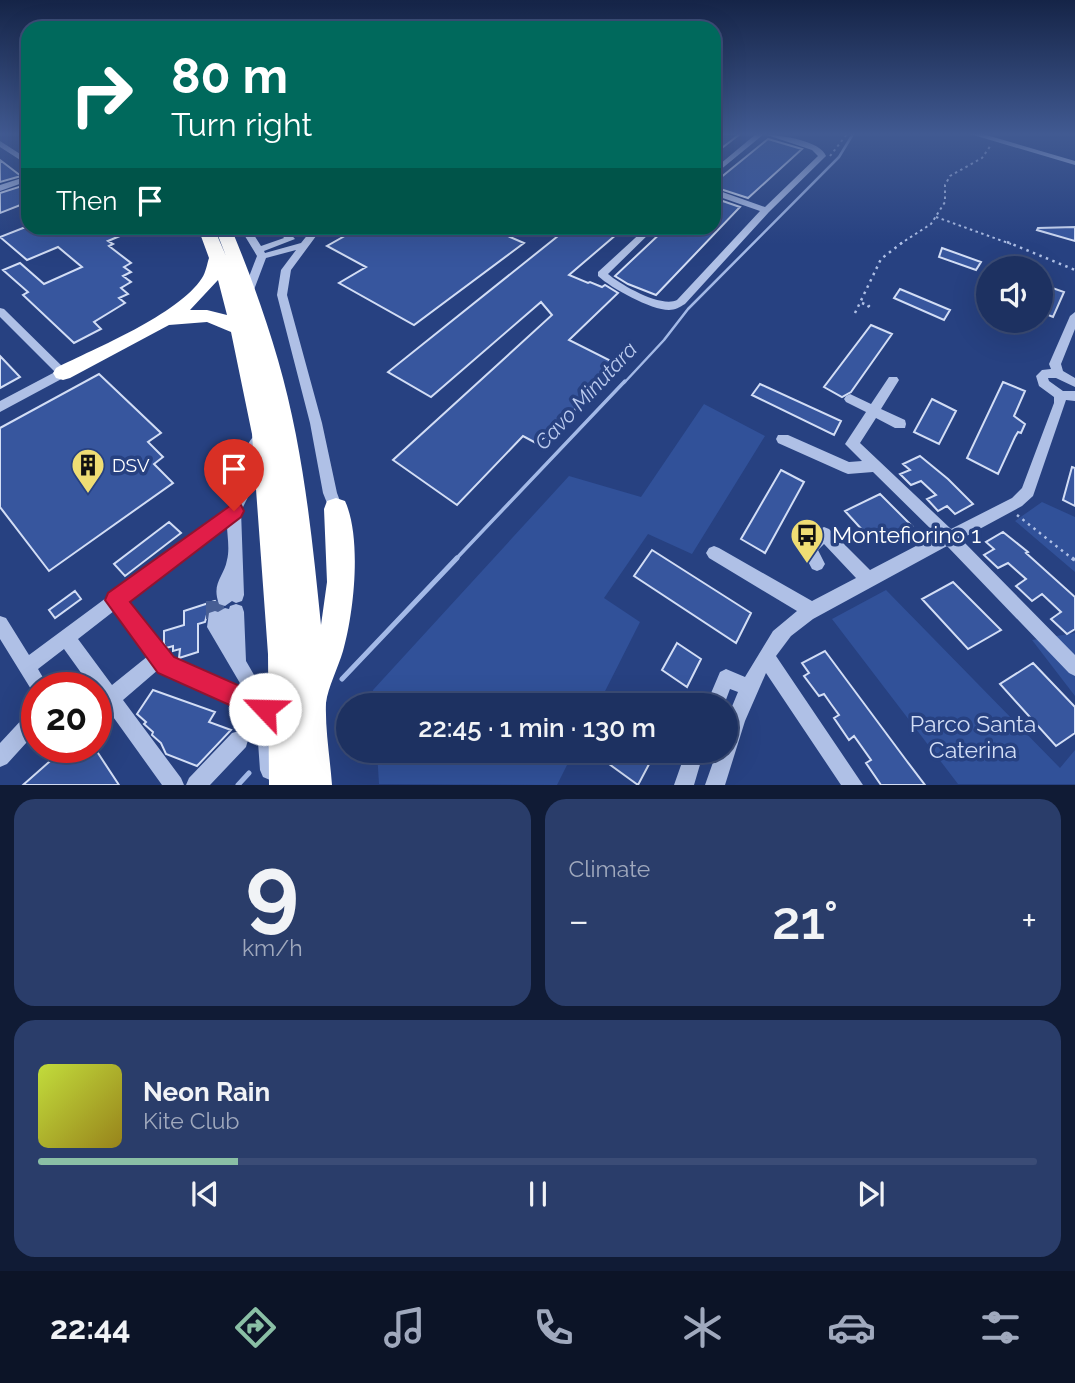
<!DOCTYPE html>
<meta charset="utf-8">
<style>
:root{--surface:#1d3161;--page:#2a3d6a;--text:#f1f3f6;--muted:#a0a9bd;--line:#3b4c76;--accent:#8abfa5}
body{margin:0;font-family:Raleway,sans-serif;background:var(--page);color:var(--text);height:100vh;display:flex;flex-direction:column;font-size:26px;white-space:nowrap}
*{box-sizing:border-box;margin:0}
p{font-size:23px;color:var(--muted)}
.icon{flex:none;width:38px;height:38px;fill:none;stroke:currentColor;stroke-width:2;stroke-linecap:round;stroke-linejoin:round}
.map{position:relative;height:785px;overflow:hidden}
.drawer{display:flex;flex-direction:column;gap:14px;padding:14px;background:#101b35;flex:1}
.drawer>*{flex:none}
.guide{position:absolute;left:21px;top:21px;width:700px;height:214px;border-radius:21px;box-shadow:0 7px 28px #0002,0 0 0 2px var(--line);background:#00695c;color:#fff;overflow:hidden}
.buttons{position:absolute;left:976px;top:256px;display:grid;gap:14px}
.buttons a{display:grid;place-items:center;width:77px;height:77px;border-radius:50%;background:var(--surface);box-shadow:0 7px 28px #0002,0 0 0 2px var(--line);font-size:35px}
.speed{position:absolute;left:21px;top:672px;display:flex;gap:14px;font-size:35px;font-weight:700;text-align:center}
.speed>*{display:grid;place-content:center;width:91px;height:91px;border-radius:50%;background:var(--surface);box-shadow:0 7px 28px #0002,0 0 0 2px var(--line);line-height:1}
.speed .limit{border:10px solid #d22;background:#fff;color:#111}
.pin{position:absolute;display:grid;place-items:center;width:60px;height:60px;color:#fff;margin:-72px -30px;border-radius:50% 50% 50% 0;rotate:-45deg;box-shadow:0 0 7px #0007}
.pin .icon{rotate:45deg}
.me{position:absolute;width:77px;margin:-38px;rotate:294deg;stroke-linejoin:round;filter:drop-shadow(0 0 5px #0008)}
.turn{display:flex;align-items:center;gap:24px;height:147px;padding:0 35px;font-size:32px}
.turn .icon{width:91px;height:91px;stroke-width:2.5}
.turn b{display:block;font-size:49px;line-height:60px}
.then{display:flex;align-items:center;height:66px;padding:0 35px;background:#0003;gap:14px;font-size:26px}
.big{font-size:52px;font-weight:600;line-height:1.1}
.drawer .tile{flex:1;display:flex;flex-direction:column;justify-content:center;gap:10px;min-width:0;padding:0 24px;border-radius:21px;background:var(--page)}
.drawer .dial{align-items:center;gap:0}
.dial b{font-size:91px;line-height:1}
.song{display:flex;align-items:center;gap:21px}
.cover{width:84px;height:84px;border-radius:10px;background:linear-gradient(135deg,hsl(70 70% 55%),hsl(50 70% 35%))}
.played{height:7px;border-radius:4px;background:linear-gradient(90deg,var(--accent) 20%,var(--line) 20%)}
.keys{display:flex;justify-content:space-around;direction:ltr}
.heat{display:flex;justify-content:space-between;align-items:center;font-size:38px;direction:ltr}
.drawer .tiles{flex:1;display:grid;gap:14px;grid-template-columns:1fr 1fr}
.tile:last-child{grid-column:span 2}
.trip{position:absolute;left:336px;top:693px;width:402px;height:70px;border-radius:35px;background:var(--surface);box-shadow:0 7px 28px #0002,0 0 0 2px var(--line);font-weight:600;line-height:70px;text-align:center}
.tabs{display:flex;height:112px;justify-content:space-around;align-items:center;background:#0c1427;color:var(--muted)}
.tabs .icon{width:49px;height:49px}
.tabs .current{color:var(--accent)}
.tabs b{font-size:32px;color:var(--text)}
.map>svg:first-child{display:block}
.green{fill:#315199}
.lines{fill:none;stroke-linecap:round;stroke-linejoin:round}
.stream-far2{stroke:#a3b9e7;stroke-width:2.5}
.stream-far1{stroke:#a3b9e7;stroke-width:3.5}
.stream{stroke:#a3b9e7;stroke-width:5}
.building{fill:#37569e;stroke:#d2ddf5;stroke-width:2}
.minor-tunnel{stroke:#475e94;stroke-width:18;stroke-dasharray:18 9;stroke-linecap:butt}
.path-far2{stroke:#afc0e6;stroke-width:2;stroke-dasharray:2.5 3.5;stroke-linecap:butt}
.path-far1{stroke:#afc0e6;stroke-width:2.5;stroke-dasharray:2.5 4.5;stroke-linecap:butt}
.path{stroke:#afc0e6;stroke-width:3.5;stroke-dasharray:5 8;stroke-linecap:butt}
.minor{fill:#afc0e6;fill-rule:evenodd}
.highway{fill:#fff;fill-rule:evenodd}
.route{fill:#e11d48;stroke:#92132f;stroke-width:2}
.labels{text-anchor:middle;stroke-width:7;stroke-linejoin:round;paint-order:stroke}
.poi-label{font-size:19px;fill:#fff;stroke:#274181;text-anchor:start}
.water-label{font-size:21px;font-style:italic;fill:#bacaee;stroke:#274181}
.near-poi-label{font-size:23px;fill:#fff;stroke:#274181;text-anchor:start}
.near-park-label{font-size:23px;fill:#d2ddf5;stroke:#274181}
</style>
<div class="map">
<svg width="1075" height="785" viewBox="0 0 1075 785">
<rect width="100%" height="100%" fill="#274181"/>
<!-- green -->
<path class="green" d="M704,404L765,436L692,554L648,534L604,598L640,622L598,705H374L373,690L569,476L641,497Z
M1042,502L1075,517V572L1015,521Z
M886,590L1060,768L1075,750V784H958L832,619Z
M1075,633V696L1032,640Z
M377,751H574L557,785L379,784Z"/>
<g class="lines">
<!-- stream-far2 -->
<path class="stream-far2" d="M624,383L664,340L688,309L839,157L853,134"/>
<!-- stream-far1 -->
<path class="stream-far1" d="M455,560L625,381"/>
<!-- stream -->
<path class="stream" d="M342,679L457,558
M238,785L249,773"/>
</g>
<!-- building -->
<path class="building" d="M714,134H740L714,154Z
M768,139L802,149L748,198L714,187V183Z
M0,160L21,176L0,182Z
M28,184V202L0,213V193Z
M714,198L740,207L656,295L628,284L615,276L666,228H714Z
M1075,227V241L1037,230L1038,228Z
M23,228H139L108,241L113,244L109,246L131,263L124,267L131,272L123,276L131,282L121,288L128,294L119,298L125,303L94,322L101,329L74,343L23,295L28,292L3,270L20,263L44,284L82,267L58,247L27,260L0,237Z
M359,228H489L524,243L414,325L339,283L366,267L327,246Z
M568,228H624L569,275L588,283L590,282L602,287L605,285L618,293L569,340L615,363L560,427L536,443L523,436L457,505L393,460L552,315L541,302L431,397L388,372Z
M942,248L981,262L976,270L939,257Z
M1041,284L1064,292L1053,317L1041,312Z
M900,289L950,310L944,320L894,298Z
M871,325L892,334L851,392L842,397L824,387Z
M0,356L20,377L0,388Z
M99,374L161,433L148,442L163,457L154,464L173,483L49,571L0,507V428Z
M1003,382L1025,391L1014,416L1025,424L1021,433L1018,432L1015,437L998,474L967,458Z
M760,384L841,421L834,435L752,395Z
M932,399L956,411L939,444L914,432Z
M920,456L948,479L973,504L955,514L947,506L938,511L927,499L936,495L921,481L911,485L900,474L910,470L903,464Z
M1072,467L1075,468V506L1063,500Z
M781,470L804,482L765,553L741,539Z
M880,494L912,526L875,544L845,511Z
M169,522L181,533L125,576L114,564Z
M1003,532L1028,552L1026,553L1075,597V629L1067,634L1051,619L1061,612L1042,594L1032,601L1016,586L1026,579L1008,563L998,568L984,555L994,549L986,542Z
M652,550L751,613L736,643L634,576Z
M953,582L1001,630L968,649L922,599Z
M75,591L81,599L55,618L49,610Z
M215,601L221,607L208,611L205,622L198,624V652L179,658L180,649L173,651V646L166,648L164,644V631L184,625V611Z
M677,643L701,659L687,687L662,670Z
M825,651L906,760L925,785H881L866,763L871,760L854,736L849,740L834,718L839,715L831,704L824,694L819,696L804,676L809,673L802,663Z
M1033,663L1075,707V733L1056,746L1000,684Z
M153,690L215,712L209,722L231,730L197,766L166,754L161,743L152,735L153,732L144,724L146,722L137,714Z
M66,747H94L119,785H23Z
M616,751H656L638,785L609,764Z"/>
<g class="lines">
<!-- minor-tunnel -->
<path class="minor-tunnel" d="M215,601V619"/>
<!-- path-far2 -->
<path class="path-far2" d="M830,156L847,134
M936,217L1011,244
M900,244L931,224L945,202V185L950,176L982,158L991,145"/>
<!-- path-far1 -->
<path class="path-far1" d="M1007,242L1075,270
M862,303L869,306L866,308
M855,313L881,259L903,242
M1017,515L1074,560"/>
<!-- path -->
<path class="path" d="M1072,558L1075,560"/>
<!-- minor -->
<path class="minor" d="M756,134C773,134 820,139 826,156L769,212L685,304C680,307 675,310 669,310C651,310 611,288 598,276V272L646,228H655L608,274C621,285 661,308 677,300L760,211L714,195V189L765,207L818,156L812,150L764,134L714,175V169Z
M970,134H983L1075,161V165Z
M0,141L28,159V165L0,147Z
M28,176V181L0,191V185Z
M240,228H249L251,230L259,228H271L270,230L254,235L261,246L284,238L276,228H285L295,239L264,251L265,253L301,243L313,228H322L291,270L287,295L322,423L337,493L343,509L341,513L336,515L331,513L323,493L310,423L277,295L281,270L296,250L266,258L252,295L251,297H243L242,295L257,256Z
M0,308L4,309L69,373L67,376L0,412V401L55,372L0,317Z
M1075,312V329L1061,364L1063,371L1075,378V387L1056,378H1048L1049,381L1063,391H1075V401L1066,400L1033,496L1022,506L961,539L1075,655V676L1069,673L947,546L813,619L791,636L776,656L863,785H841L766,673L745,721L725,785H705L717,751H726V721L738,692L730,689L724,705H706L720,672L726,669L745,677L773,631L797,611L709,558L706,553L709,548L714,546L719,548L812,601L856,578L824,544L818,550L825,564L822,569L817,571L812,569L801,548C805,539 815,531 824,527L829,529L870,570L937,535L873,472L848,474L843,472L778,443L776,439L778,435H788L849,462L862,461L845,444L866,412L846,402L844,399L846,396L850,394L871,404L889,377H897L899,380L881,409L905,420L906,424L905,428H895L876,418L860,443L951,529L1012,498L1022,488L1054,403V397L1039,386L1036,376L1042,370L1051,369L1049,364L1070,316Z
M261,432L266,433L268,437L259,451L256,481L241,511L244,595L242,601L236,603L232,601L225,606L219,604C211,583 224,577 227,560C230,549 227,535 227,525L126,602L172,659L244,690L207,627L209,613L215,611L218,612L225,608L229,609L230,606L236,604L242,606L244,612L246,661L274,709L280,770L277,777L270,780L263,777L260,770L256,714L159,669L123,700L181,778L184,785H162L96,693V688H92L64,649L38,669L49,688H37V696L34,694L0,639V616L6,618L29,655L229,507C233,498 239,490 242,481C247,464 240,441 261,432ZM114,611L148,656L112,685L78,639Z
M37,699V731L7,764L0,767V743L26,715L31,702Z
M239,731L246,733L248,740L246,747L210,785H186L189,778L232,733Z
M686,751H704L694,785H674Z"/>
<!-- highway -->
<path class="highway" d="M198,228H214L226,256L215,228H231C249,271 265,315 278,360C303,446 312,536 321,625L327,582L324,509L327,501L336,498L345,501C362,538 354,613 343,651C338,668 328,687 326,703C325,729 330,758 332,785H269L268,654L252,434L231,332L207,322L169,325L70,378L63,380L56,378L53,373L56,368C95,348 178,315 202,278C206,272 207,264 209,258ZM218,280L227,315L207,310H190Z"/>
</g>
<!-- sky -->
<linearGradient id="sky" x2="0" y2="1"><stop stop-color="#152447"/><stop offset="0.55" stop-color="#415a92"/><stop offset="1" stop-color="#415a92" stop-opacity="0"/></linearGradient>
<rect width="1075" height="244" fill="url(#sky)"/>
<!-- route -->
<path class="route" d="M234,503L241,505L244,511L241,517L130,602L174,657L274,701L277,709L274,717L265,721L158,673L105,600L108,593Z"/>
<!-- icons -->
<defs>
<symbol id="building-pin" viewBox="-11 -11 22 30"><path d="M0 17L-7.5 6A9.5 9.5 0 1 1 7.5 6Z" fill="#efdd74" stroke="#274181"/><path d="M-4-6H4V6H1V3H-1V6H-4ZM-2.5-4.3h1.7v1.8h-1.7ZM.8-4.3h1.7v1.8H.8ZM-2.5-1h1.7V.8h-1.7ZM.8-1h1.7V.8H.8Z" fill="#111"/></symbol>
<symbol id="bus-pin" viewBox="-11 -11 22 30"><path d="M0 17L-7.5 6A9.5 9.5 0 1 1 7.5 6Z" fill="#efdd74" stroke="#274181"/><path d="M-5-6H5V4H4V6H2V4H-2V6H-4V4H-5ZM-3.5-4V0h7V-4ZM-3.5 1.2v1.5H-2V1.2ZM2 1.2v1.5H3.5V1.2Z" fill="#111"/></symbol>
</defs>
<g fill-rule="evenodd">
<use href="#building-pin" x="69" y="446" width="38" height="52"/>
<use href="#bus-pin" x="788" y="516" width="38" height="52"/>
</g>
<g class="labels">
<!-- poi labels -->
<g class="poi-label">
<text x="112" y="472">DSV</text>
</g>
<!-- water labels -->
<g class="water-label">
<text transform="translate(586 396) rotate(-47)" y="7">Cavo Minutara</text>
</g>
<!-- near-poi labels -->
<g class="near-poi-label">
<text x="832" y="543">Montefiorino 1</text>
</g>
<!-- near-park labels -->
<g class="near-park-label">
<text x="973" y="732">Parco Santa<tspan x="973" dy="26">Caterina</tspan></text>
</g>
</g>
</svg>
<div class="buttons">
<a><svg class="icon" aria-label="sound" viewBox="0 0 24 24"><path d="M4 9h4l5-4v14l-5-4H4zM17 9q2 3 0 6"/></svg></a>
</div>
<div class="speed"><div class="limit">20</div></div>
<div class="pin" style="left:234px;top:511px;background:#d93025"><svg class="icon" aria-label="arrive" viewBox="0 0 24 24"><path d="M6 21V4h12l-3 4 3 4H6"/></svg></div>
<svg class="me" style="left:265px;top:709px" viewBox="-20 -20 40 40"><circle r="19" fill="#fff"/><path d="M0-13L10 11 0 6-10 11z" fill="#e11d48"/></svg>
<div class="trip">22:45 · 1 min · 130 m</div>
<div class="guide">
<div class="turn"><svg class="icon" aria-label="right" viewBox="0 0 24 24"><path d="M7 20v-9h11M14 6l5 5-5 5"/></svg><div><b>80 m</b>Turn right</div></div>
<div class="then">Then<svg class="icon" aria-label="arrive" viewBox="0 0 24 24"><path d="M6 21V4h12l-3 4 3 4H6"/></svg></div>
</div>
</div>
<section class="drawer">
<div class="tiles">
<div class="tile dial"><b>9</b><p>km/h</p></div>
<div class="tile"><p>Climate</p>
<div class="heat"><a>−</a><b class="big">21°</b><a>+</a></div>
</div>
<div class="tile">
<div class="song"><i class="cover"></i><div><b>Neon Rain</b><p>Kite Club</p></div></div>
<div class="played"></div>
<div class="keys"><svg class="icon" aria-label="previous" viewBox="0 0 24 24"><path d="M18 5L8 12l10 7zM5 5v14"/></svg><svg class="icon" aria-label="pause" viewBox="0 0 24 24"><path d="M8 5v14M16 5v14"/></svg><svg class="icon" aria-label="next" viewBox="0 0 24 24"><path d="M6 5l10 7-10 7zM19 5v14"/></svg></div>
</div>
</div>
</section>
<nav class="tabs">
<b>22:44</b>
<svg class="icon current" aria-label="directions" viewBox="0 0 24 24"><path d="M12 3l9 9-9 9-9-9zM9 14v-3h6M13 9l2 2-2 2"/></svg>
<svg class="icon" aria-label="music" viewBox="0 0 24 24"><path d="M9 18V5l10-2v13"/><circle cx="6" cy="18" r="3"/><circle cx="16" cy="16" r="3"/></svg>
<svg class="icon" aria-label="phone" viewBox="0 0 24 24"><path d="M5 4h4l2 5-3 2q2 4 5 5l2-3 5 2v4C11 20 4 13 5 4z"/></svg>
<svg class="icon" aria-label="climate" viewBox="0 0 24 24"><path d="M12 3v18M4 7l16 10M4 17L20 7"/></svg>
<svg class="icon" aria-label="car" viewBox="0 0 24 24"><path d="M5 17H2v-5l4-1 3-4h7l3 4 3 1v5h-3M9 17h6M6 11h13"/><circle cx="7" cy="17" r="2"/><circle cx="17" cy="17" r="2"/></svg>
<svg class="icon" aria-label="filters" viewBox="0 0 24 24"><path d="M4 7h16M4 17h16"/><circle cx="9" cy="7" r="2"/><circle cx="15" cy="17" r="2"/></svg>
</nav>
